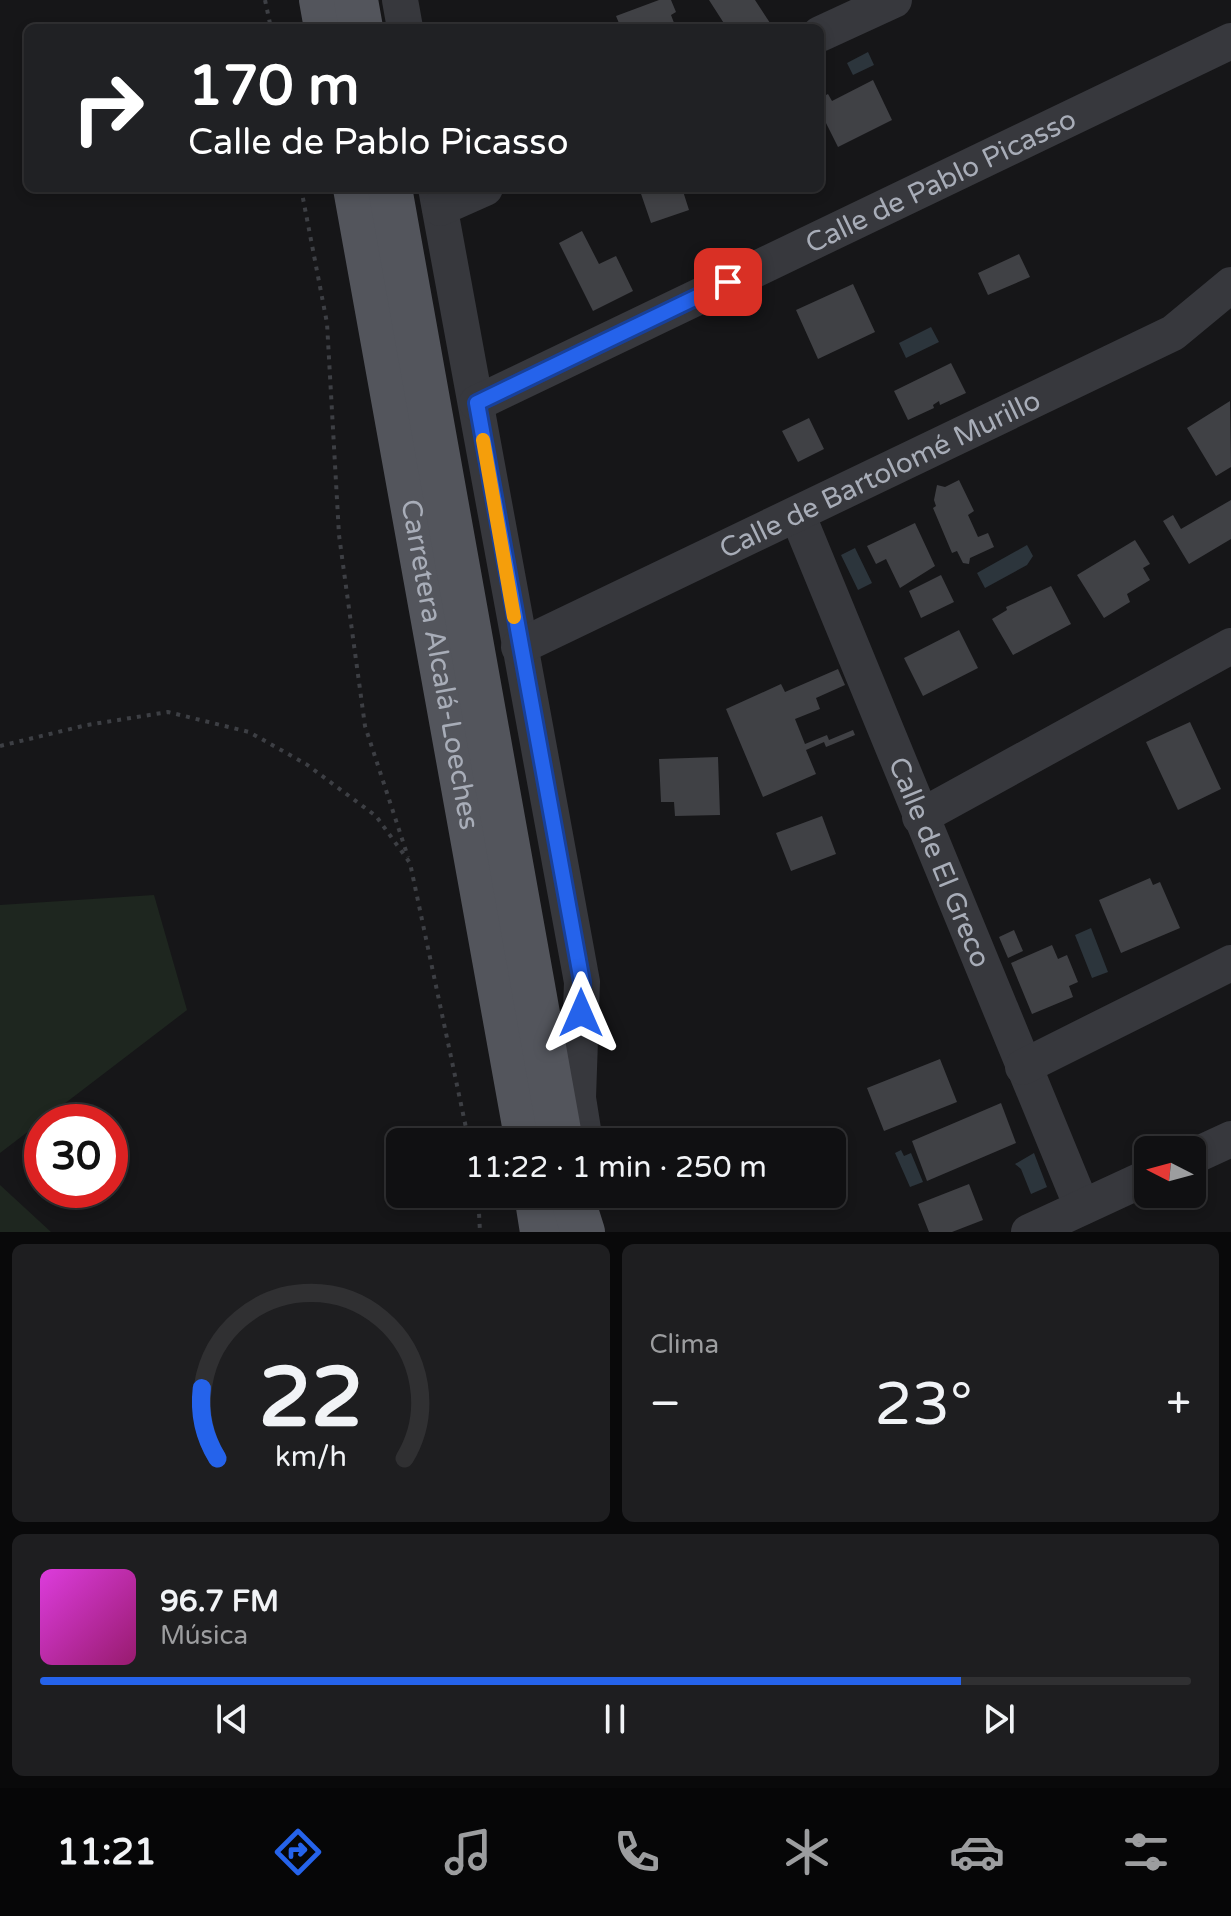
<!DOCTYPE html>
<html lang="es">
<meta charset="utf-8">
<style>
:root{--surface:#101012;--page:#1e1e20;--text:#f1f3f6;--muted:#9c9d9f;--line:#303032;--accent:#2563eb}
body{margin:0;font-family:"Varela Round",sans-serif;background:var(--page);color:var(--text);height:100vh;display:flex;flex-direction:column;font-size:30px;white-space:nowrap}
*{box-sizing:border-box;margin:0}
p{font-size:26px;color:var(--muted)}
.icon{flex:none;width:44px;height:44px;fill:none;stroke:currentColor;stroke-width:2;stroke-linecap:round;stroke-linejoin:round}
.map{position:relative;height:1232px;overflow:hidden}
.side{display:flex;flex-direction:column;gap:12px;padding:12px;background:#09090a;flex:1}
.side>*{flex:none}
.hud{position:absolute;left:24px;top:24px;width:800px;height:168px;border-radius:12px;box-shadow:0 4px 12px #0003,0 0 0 2px var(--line);background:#202124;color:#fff;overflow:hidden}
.needle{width:52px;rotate:276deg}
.buttons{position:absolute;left:1134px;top:1136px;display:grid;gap:16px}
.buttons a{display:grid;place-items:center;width:72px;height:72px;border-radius:12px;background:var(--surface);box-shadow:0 4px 12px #0003,0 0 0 2px var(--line);font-size:40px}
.speed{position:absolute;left:24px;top:1104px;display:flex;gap:16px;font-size:40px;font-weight:700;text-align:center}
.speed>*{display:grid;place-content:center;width:104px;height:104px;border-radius:50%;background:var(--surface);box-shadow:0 4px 12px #0003,0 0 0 2px var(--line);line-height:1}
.speed .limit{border:12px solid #d22;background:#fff;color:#111}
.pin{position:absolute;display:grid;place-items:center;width:68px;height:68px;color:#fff;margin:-34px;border-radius:16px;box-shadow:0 4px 12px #0006}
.me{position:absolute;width:88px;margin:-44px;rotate:0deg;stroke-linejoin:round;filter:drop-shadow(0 0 6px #0008)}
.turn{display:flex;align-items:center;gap:28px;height:168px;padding:0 32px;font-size:36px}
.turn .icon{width:104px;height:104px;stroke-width:2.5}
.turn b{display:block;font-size:56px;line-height:68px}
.big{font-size:60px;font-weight:600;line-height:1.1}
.side .card{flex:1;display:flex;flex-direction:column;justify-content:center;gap:12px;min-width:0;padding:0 28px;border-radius:12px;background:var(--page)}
.side .dial{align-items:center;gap:0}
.dial svg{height:208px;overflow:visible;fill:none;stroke:var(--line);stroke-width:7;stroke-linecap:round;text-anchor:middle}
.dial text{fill:var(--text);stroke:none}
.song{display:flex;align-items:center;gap:24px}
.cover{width:96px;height:96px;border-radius:12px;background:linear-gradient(135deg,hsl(300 70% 55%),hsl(320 70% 35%))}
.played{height:8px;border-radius:4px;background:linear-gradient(90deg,var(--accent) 80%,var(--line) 80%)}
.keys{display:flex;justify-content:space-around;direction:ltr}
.heat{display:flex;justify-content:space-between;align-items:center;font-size:44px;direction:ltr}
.side .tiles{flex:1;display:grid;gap:12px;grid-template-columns:1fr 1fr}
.card:last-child{grid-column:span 2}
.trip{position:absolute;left:386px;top:1128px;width:460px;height:80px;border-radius:12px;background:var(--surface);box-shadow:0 4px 12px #0003,0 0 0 2px var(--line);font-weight:600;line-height:80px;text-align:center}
.tabs{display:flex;height:128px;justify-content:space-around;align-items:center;background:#060607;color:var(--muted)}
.tabs .icon{width:56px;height:56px}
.tabs .current{color:var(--accent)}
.tabs b{font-size:36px;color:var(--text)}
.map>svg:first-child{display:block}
.green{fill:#1e261f}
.water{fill:#2c353c}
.building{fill:#404145}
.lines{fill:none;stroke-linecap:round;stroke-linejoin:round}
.path{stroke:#3d3f44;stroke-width:4;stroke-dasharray:4 6;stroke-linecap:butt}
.minor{stroke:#37383d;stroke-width:36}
.major{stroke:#53555c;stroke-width:44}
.route-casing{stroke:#184099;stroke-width:20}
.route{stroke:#2563eb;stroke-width:14}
.slow{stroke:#f59e0b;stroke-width:14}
.labels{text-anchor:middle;stroke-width:8;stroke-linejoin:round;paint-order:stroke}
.street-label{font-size:28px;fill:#a8adb8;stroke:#111113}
</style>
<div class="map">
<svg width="1231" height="1232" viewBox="0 0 1231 1232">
<rect width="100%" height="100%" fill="#161618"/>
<!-- green -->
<path class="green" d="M154,895L187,1010L0,1153V905Z
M0,1185L51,1232H0Z"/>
<!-- water -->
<path class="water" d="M868,52L874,65L853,75L847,63Z
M931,327L939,342L906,358L899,343Z
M1027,545L1033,556L1027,565L985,588L977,573Z
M855,548L872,583L858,590L841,555Z
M1091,928L1108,972L1092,978L1075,935Z
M901,1150L904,1156L911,1153L923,1182L910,1187L895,1153Z
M1034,1153L1047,1187L1031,1194L1021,1169L1015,1164Z"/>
<!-- building -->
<path class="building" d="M659,0H671L676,12L671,15L676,28H621L616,16Z
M709,0H755L772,26L727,28Z
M873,80L892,120L838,147L825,121L820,124V98L828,94L832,101Z
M639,188H682L689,210L651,223Z
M582,231L599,264L616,256L633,291L593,311L559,243Z
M1019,254L1030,277L988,295L978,273Z
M853,284L875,332L818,359L796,310Z
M951,363L966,393L940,405L939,401L933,405L934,408L908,420L894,391Z
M1230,401L1231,467L1216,476L1187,428Z
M809,418L824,449L798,462L782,431Z
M959,480L974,511L968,515L978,537L988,533L994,547L970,558L969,564L963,563L957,551L952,553L933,508L936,506L934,500L937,485L945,487Z
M1231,500V539L1189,564L1163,521L1173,515L1181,529Z
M915,523L935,566L900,588L886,559L876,564L867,546Z
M1135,540L1150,564L1143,568L1150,580L1127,594L1130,602L1104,618L1077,575Z
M941,575L954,602L921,618L909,591Z
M1051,586L1071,624L1013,655L992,619L1007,610L1006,607Z
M959,630L978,668L923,696L904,658Z
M838,669L845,685L816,698L820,709L795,719L805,744L827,735L829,740L853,730L855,735L826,747L824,742L806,750L816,774L763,797L726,709L781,684L785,692Z
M1190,722L1221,789L1178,810L1146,742Z
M718,757L720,815L675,816L674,802H661L659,759Z
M822,816L836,854L791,871L776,833Z
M1150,878L1153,885L1160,882L1180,928L1121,953L1099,900Z
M1014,930L1023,951L1008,958L999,937Z
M1052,945L1058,959L1067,955L1078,982L1069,986L1073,997L1032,1014L1011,963Z
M940,1059L957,1102L884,1131L867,1088Z
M1001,1103L1016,1143L927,1181L912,1141Z
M969,1184L983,1220L952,1232H929L918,1204Z"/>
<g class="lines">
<!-- path -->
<path class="path" d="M265,0L271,28
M301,188L327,323L339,535L365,726L408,857
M0,746L87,725L168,712L249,732L306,764L376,816L410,863L469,1142
M478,1194L480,1232"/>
<!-- minor -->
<g class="minor">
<path d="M400,0L405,28"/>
<path d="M820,34L894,0"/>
<path d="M436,188L582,982L578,1098L585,1142"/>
<path d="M440,208L485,188"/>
<path id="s1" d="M477,403L1231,41"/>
<path id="s2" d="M798,516L1082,1207"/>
<path id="s3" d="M519,647L1173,333L1231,285"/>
<path d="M920,817L1231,646"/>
<path d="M1023,1067L1231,963"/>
<path d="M1192,1157L1231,1139"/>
<path d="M1029,1232L1148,1177"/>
</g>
<!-- major -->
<g class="major">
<path d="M321,0L326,28"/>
<path d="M356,0L361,28"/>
<path id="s4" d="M355,188L527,1142"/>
<path d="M390,188L561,1142"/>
<path d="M536,1194L542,1232"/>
<path d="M571,1194L583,1232"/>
</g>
</g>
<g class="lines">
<defs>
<path id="route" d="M581,1013L582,982L477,403L728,282"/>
</defs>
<!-- route casing -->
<use href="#route" class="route-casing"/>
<!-- route -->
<use href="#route" class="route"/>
<!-- slow -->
<path class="slow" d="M483,440L514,617"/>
</g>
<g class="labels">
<!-- street labels -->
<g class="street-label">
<text dy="10" stroke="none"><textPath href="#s1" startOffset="514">Calle de Pablo Picasso</textPath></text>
<text dy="10" stroke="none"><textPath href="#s3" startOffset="400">Calle de Bartolomé Murillo</textPath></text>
<text dy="10" stroke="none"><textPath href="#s4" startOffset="484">Carretera Alcalá-Loeches</textPath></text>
<text dy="10" stroke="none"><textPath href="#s2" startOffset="374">Calle de El Greco</textPath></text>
</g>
</g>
</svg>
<div class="buttons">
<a><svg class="needle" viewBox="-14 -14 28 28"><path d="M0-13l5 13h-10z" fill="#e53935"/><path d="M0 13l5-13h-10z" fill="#9c9d9f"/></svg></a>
</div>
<div class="speed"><div class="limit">30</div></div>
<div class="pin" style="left:728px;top:282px;background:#d93025"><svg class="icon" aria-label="arrive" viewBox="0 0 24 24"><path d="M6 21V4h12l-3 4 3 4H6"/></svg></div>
<svg class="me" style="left:581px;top:1013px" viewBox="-20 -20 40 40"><path d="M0-17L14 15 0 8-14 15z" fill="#2563eb" stroke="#fff" stroke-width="4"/></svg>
<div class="trip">11:22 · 1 min · 250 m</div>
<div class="hud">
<div class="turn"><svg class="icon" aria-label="right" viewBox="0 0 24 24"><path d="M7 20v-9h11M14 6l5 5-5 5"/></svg><div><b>170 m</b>Calle de Pablo Picasso</div></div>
</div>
</div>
<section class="side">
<div class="tiles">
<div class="card dial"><svg viewBox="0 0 100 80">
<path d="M14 69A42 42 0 1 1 86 69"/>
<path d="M14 69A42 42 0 0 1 8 42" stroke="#2563eb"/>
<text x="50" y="56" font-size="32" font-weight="700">22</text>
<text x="50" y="72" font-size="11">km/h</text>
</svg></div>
<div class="card"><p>Clima</p>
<div class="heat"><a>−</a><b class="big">23°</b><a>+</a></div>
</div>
<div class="card">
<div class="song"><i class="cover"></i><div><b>96.7 FM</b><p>Música</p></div></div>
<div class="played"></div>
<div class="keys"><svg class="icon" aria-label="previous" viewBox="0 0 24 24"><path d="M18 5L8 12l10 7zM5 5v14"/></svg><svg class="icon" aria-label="pause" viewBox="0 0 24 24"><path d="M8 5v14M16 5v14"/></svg><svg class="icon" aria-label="next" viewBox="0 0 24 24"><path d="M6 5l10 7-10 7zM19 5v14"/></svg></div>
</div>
</div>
</section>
<nav class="tabs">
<b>11:21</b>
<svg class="icon current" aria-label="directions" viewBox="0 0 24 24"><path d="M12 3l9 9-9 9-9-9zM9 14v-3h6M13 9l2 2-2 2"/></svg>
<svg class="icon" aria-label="music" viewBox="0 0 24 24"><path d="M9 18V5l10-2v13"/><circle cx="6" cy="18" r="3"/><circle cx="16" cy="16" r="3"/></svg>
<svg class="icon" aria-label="phone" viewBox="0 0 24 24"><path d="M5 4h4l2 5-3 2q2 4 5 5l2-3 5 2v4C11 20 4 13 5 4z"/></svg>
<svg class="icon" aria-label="climate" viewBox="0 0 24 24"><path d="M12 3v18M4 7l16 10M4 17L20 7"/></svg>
<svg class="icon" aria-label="car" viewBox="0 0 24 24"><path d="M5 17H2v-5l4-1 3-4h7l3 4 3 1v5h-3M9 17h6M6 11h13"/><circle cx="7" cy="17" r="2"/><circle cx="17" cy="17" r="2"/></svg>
<svg class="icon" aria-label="filters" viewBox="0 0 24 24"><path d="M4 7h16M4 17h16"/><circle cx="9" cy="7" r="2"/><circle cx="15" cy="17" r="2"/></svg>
</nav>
